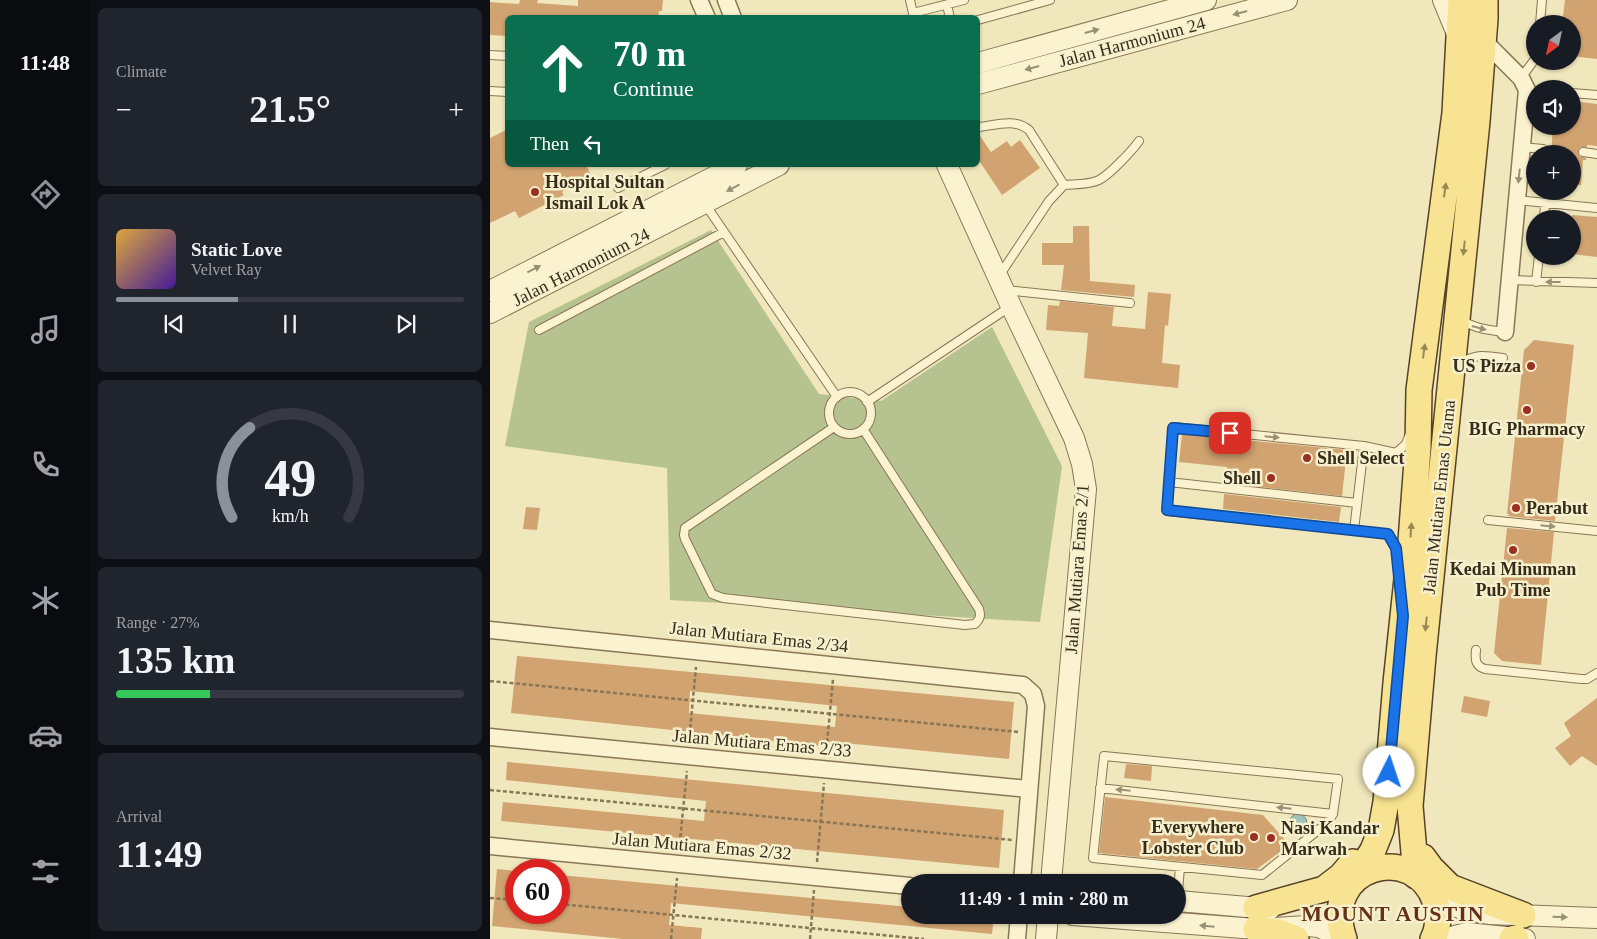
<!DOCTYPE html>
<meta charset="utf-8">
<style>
:root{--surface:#171b24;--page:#20242c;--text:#f1f3f6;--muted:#9ea1a6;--line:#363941;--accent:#8c9099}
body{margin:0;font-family:"Times New Roman",serif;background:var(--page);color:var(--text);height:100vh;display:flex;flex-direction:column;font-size:19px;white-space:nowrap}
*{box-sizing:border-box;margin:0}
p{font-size:16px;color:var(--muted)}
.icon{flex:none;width:28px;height:28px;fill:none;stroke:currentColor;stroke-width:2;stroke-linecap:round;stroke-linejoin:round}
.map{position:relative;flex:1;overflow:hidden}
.panel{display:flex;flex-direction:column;gap:8px;padding:8px;background:#0d0f14;width:400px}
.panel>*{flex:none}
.top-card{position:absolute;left:15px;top:15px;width:475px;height:152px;border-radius:8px;box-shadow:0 1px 4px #0004;background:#0b6e4f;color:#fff;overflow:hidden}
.needle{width:32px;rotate:213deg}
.buttons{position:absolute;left:1036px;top:15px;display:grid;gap:10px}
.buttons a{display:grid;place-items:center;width:55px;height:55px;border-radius:50%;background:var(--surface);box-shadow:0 1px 4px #0004;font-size:25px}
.speed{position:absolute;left:15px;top:859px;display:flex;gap:10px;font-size:25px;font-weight:700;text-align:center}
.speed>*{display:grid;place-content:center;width:65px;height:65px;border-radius:50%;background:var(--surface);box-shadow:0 1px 4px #0004;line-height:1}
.speed .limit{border:8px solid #d22;background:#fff;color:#111}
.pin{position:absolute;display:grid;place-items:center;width:42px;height:42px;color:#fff;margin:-21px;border-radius:10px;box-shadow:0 2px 8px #0006}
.me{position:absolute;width:55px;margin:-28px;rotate:4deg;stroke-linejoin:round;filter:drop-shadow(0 0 4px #0008)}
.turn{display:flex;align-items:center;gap:18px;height:105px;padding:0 25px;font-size:22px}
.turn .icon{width:65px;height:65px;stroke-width:2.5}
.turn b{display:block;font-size:35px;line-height:42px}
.then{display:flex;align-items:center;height:48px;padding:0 25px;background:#0003;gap:10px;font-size:19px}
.big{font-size:38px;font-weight:700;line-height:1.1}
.panel .card{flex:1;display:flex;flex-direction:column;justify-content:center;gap:8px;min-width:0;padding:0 18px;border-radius:8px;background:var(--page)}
.panel .dial{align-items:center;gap:0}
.dial svg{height:130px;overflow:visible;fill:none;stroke:var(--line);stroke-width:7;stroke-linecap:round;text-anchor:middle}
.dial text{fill:var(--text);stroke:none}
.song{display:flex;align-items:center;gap:15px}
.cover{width:60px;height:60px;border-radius:8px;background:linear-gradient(135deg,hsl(40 70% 55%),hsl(260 70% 35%))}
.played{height:5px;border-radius:2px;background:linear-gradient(90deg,var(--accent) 35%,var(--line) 35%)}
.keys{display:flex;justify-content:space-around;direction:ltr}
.heat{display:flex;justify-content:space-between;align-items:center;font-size:28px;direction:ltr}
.charge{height:8px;border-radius:4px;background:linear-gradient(90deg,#34c759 27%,var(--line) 0)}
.trip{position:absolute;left:411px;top:874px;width:285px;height:50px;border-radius:25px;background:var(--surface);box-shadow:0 1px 4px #0004;font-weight:700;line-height:50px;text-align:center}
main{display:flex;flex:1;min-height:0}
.tab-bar{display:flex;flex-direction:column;width:90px;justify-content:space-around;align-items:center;background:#090b0e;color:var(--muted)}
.tab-bar .icon{width:35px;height:35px}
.tab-bar .selected{color:var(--accent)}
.tab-bar b{font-size:22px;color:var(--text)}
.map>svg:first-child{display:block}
.cemetery{fill:#b7c291}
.water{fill:#a1c1bb;stroke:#688f8a}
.building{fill:#d1a370;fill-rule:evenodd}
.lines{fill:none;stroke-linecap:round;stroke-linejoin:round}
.service-casing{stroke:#897655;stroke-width:10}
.minor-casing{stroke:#897655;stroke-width:19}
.tertiary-casing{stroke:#897655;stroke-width:22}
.primary-casing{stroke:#56432a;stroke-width:28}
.path{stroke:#897655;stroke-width:2.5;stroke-dasharray:4 2.5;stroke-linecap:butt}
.service{stroke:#fbf3d0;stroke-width:8}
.minor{stroke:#fbf3d0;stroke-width:16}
.tertiary{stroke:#fbf3d0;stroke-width:20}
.primary{stroke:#f7e391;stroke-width:25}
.oneway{fill:#999076}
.oneway2{fill:#978856}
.route-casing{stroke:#114b97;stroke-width:12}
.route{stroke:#1a73e8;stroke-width:9}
.poi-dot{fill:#9b2f22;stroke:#f7f0cd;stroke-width:2}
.labels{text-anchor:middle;stroke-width:5;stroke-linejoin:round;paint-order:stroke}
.street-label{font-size:18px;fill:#372c1b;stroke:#f7f0cd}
.poi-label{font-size:18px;font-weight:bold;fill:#372c1b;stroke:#f7f0cd;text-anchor:start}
.district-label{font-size:22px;font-weight:bold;letter-spacing:1px;fill:#663118;stroke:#f7f0cd}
</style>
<main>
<nav class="tab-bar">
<b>11:48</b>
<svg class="icon selected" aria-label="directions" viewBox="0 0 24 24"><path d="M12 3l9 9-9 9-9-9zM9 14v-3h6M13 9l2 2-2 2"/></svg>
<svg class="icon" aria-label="music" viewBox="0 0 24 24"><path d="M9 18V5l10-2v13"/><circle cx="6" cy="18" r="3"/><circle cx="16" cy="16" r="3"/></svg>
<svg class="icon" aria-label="phone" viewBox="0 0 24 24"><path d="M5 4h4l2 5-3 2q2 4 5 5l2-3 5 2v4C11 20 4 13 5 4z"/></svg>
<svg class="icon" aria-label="climate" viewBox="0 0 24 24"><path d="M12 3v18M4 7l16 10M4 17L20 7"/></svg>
<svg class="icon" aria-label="car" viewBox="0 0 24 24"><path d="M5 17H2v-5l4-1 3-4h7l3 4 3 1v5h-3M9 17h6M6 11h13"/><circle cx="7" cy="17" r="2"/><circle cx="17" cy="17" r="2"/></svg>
<svg class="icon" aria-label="filters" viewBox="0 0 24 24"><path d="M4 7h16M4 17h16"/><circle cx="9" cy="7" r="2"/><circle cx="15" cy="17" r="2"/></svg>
</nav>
<section class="panel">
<div class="card"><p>Climate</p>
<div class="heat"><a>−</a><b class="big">21.5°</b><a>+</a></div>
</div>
<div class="card">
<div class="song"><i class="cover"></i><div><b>Static Love</b><p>Velvet Ray</p></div></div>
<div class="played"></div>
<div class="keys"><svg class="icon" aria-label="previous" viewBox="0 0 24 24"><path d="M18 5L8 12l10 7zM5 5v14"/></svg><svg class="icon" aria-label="pause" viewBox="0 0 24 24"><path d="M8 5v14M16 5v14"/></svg><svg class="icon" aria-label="next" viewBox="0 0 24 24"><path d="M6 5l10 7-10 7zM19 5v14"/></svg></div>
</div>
<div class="card dial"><svg viewBox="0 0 100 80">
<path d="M14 69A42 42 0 1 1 86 69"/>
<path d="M14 69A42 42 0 0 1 25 14" stroke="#8c9099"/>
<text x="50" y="56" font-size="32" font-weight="700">49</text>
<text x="50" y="72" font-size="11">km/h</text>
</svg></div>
<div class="card"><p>Range · 27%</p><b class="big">135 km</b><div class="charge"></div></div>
<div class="card"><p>Arrival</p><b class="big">11:49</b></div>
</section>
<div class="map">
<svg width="1107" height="939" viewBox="0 0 1107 939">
<rect width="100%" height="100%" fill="#f0e7bd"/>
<!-- cemetery -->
<path class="cemetery" d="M221,230L329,394L391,401L502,327L572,466L550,622L180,600L177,468L15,446L39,322Z"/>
<!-- water -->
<path class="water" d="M799 823a9 9 0 1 1 18 0a9 9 0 1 1-18 0Z"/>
<!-- building -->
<path class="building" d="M30,0H48L47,3L88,6V0H173L172,11H169L168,18H18V36L0,35V2L29,4Z
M1075,0H1107V59L1082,56V24H1072Z
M1082,101L1107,104V146L1097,145V147H1091L1088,151L1089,156L1096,158V160H1093L1091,185H1082V154H1061L1063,126H1082Z
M18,129V165H96L102,177L72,192L74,195L29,218L25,211L0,223V138Z
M488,133L501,152L517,141L521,147L530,140L550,168L512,195L488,159Z
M1082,215L1107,217V257L1082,254Z
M583,226H599L600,281L645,285L644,297L571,290L574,265H552V243H583Z
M658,292L681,294L678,326L675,325L672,363L690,365L688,388L594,378L598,333L556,330L558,305L569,306L570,301L624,307L622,326L655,329Z
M1044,340L1084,345L1065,521L1018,516L1019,514H1017L1034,350Z
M692,434L857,450L852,496L735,483L737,467L689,462Z
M734,494L851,507L849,522L733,509Z
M36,507L50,508L47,530L33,529Z
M1017,528L1064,532L1051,665L1012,661L1004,653Z
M27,656L524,702L519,759L333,741L332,746L21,713ZM200,691L347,706L345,727L199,713Z
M974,696L1000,701L997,717L971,712Z
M1107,698V766L1092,756L1080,766L1065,748L1081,736L1074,723Z
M17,762L514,810L509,868L11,821L13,802L214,821L216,801L16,780Z
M636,764L662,766L661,781L634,778Z
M615,797L773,815L796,841L794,849L767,869L609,853Z
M7,869L26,871V912L69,913V875L420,907V915L504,916L502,934L181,903L179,925L212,928L211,939H133L2,926Z"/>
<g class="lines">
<defs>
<path id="service" d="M420,0L424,18
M457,5L460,18
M423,13L474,0
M488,20L560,0
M1050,24L1052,0
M0,55L18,56
M1031,78L1045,59
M0,91L18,92
M1082,93L1107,95
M490,127C506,125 525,118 539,130L574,185L559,201L509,276
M1032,147L1053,149
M1093,152L1107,154
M574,185C584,184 599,185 609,180C619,175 642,151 649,141
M128,188L175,165
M1027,200L1107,208
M215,204L347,397
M1054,219L1055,204
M1019,280L1107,283
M1046,282L1049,256
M515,290L640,303
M970,319C985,329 998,330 1015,332
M49,330L234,232
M967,364C987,354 991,355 1013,358
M339 413a21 21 0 1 1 42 0a21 21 0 1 1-42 0Z
M377,402L521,306
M344,427L195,528L194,535L195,539L222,594L233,598L475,625L485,624C490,619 491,616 489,609L373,429
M679,482L867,503
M998,520L1107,531
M864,530L874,446
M908,566L906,548L898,534L677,511L683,427L874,446L906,453L916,444L919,436
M986,650C985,659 985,666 995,669L1091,679H1097L1107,673
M614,756L848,779L843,814L837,823L772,875L603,858Z
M610,788L843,814
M688,892L690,867"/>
<path id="minor" d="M209,0L217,18
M236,0L243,18
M993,40L1031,78L1037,90L1015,332
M0,630L533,685L543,694L546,706L532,882
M0,737L539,789
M0,846L420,886
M527,939L529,915"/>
<path id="tertiary" d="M953,0L967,34
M488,63L716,0
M488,84L797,0
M457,165L521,306L584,438L592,464L596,489L561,882
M0,291L247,165
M0,313L289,165
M943,896L974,910L999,914L1107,918
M688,901L780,909
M583,915L766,929L817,926L829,927L854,939
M556,939L558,915
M953,939L977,933L1035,939"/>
<path id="primary" d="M933,857L941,868L960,887L1033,915
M926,876L920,806L933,656L987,121L995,19V0
M865,879L883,850L891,830L896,802L906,683L921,541L928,448L929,390L965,113L971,0
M766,908L834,889L851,876L863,862
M766,929L788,932L806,939
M854,939C829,865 925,841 945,901C949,914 949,927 943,939
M1022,939L1026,938"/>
</defs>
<!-- service casing -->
<use href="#service" class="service-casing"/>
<!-- minor casing -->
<use href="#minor" class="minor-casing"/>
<!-- tertiary casing -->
<use href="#tertiary" class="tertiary-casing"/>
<!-- primary casing -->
<use href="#primary" class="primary-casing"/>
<!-- path -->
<path class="path" d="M0,681L529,732
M199,741L206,667
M336,755L343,679
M0,790L522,840
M189,850L197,771
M327,862L334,783
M0,898L26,900
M69,904L434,939
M181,939L187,878
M320,939L324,890"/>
<!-- service -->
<use href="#service" class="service"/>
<!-- minor -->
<use href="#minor" class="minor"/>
<!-- tertiary -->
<use href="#tertiary" class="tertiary"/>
<!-- primary -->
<use href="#primary" class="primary"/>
</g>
<!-- one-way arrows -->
<defs><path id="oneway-solid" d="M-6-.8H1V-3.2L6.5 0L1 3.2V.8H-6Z" transform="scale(1.25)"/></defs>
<g class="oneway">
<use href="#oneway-solid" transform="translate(750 13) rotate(165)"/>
<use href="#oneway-solid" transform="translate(602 31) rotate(-15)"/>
<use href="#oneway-solid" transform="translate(542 68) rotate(165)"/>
<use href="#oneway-solid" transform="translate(1029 176) rotate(96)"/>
<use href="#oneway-solid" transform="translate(243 188) rotate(152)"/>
<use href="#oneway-solid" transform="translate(44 269) rotate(-27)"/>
<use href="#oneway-solid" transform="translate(1063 282) rotate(-180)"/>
<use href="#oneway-solid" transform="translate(989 328) rotate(15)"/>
<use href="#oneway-solid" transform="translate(782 437) rotate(6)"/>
<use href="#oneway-solid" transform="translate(1058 526) rotate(6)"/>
<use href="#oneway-solid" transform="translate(633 790) rotate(-174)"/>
<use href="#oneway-solid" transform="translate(794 808) rotate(-174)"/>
<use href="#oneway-solid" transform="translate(1070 917) rotate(2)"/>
<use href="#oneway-solid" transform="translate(717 926) rotate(-175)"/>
</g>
<g class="oneway2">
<use href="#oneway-solid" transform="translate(955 190) rotate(-82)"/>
<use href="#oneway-solid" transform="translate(974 248) rotate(96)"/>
<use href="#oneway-solid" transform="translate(934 351) rotate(-82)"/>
<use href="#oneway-solid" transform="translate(921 530) rotate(-86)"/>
<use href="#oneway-solid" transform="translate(936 624) rotate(96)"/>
</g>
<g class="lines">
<defs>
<path id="route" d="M740,433L683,428L677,510L898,534L906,548L913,616L899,772"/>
</defs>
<!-- route casing -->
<use href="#route" class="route-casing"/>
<!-- route -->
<use href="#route" class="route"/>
</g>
<!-- markers -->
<g class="poi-dot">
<circle cx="45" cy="192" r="5"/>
<circle cx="1041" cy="366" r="5"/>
<circle cx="1037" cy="410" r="5"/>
<circle cx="817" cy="458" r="5"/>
<circle cx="781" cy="478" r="5"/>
<circle cx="1026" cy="508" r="5"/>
<circle cx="1023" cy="550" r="5"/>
<circle cx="764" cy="837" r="5"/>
<circle cx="781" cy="838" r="5"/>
</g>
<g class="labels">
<!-- street labels -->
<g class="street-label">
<text transform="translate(642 42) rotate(-15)" y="6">Jalan Harmonium 24</text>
<text transform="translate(91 267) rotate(-27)" y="6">Jalan Harmonium 24</text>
<text transform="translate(949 497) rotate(-84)" y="6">Jalan Mutiara Emas Utama</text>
<text transform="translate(587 569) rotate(-86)" y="6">Jalan Mutiara Emas 2/1</text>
<text transform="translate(269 637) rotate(6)" y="6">Jalan Mutiara Emas 2/34</text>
<text transform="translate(272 743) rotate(5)" y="6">Jalan Mutiara Emas 2/33</text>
<text transform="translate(212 846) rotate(5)" y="6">Jalan Mutiara Emas 2/32</text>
</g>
<!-- poi labels -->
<g class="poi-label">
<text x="55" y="188">Hospital Sultan<tspan x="55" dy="21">Ismail Lok A</tspan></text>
<text x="1031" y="372" text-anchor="end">US Pizza</text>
<text x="1037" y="435" text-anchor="middle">BIG Pharmacy</text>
<text x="827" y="464">Shell Select</text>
<text x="771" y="484" text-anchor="end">Shell</text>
<text x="1036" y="514">Perabut</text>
<text x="1023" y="575" text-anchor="middle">Kedai Minuman<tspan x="1023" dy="21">Pub Time</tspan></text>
<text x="754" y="833" text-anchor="end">Everywhere<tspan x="754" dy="21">Lobster Club</tspan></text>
<text x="791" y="834">Nasi Kandar<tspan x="791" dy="21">Marwah</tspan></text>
</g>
<!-- district labels -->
<g class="district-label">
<text x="903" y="921">MOUNT AUSTIN</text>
</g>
</g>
</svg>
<div class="buttons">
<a><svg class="needle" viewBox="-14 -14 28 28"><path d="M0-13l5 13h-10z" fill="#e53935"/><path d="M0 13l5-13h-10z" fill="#9ea1a6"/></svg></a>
<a><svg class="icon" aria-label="sound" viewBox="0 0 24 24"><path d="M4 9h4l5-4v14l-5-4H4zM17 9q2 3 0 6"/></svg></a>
<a>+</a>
<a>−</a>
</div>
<div class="speed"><div class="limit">60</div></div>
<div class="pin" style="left:740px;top:433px;background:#d93025"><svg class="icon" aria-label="arrive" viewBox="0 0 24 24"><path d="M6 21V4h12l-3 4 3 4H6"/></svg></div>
<svg class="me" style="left:899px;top:772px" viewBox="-20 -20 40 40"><circle r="19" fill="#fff"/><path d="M0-13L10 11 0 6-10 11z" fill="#1a73e8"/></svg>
<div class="trip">11:49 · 1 min · 280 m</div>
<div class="top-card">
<div class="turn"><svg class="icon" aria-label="ahead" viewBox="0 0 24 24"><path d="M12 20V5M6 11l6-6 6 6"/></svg><div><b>70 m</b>Continue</div></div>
<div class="then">Then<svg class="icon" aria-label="left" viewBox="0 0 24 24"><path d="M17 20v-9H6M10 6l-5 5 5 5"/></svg></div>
</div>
</div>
</main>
